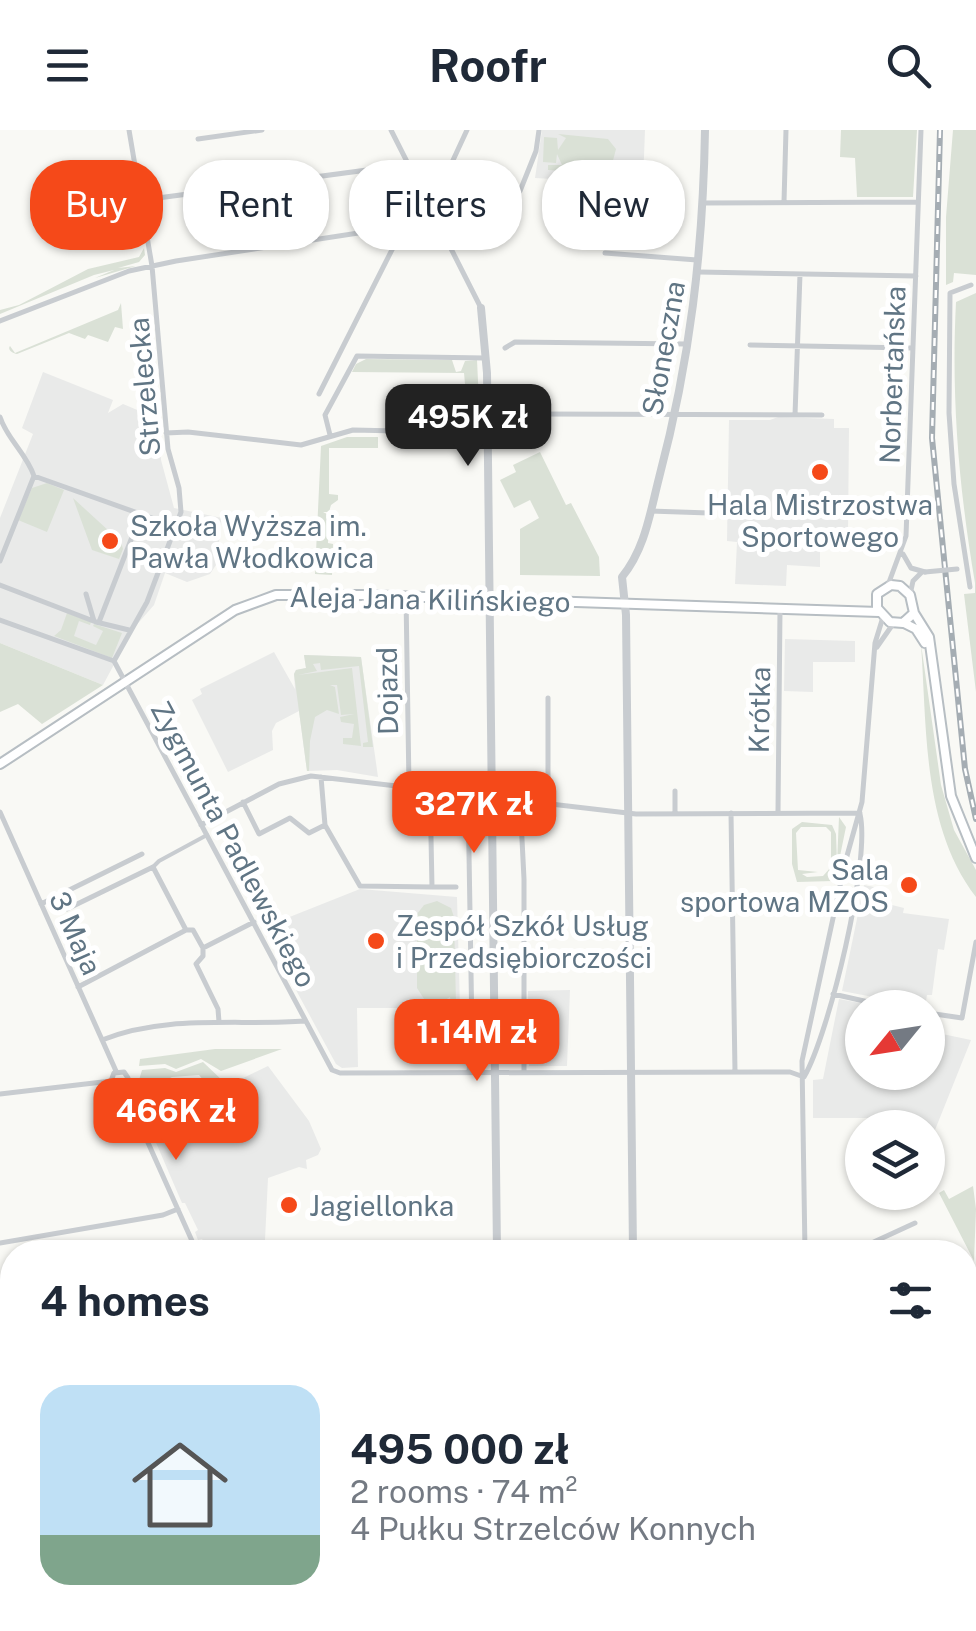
<!DOCTYPE html>
<html lang="en">
<head>
<meta charset="utf-8">
<style>
  body { margin:0; font-family:"Public Sans",sans-serif; background:#f6f6f7; color:#1f2937; height:100vh; display:flex; flex-direction:column; font-size:38px; white-space:nowrap }
  * { box-sizing:border-box; margin:0 }
  p { font-size:32px; color:#747a83 }
  .icon { flex:none; width:55px; height:55px; fill:none; stroke:currentColor; stroke-width:2; stroke-linecap:round; stroke-linejoin:round }
  .map { position:relative; flex:1; overflow:hidden }
  .details { position:absolute; left:0px; top:1110px; width:978px; height:392px; display:flex; flex-direction:column; background:#fff; border-radius:40px 40px 0 0; box-shadow:0 2px 8px #0004 }
  .details>* { flex:none }
  .top-card { position:absolute; left:30px; top:30px; width:918px; height:90px; display:flex; gap:20px }
  .needle { width:65px; rotate:240deg }
  .controls { position:absolute; left:845px; top:860px; display:grid; gap:20px }
  .controls a { display:grid; place-items:center; width:100px; height:100px; border-radius:50%; background:#fff; box-shadow:0 2px 8px #0004; font-size:50px }
  .price { position:absolute; translate:-50% -85px; padding:0 22px; border-radius:20px; background:#f54919; color:#fff; font-size:32px; line-height:65px; filter:drop-shadow(0 2px 5px #0008) }
  .price::after { content:''; position:absolute; left:50%; top:60px; width:30px; height:22px; margin-left:-15px; background:inherit; clip-path:polygon(0 0,100% 0,50% 100%) }
  .price.on { background:#222; color:#fff }
  ul { padding:0; list-style:none }
  li { display:flex; align-items:center; gap:30px; height:250px; padding:0 40px }
  li span { display:grid; place-items:center; flex:none; width:280px; height:200px; border-radius:30px; color:#555 }
  li>.icon { margin-inline-start:auto }
  span .icon { width:120px; height:120px; fill:#fffc; stroke-width:1 }
  li b { font-size:42px }
  h2 { display:flex; justify-content:space-between; align-items:center; height:120px; padding:0 40px; font-size:42px }
  .pill { padding:0 35px; border-radius:40px; background:#fff; box-shadow:0 2px 8px #0004; font-size:35px; line-height:90px }
  .pill.on { background:#f54919; color:#fff }
  header { display:flex; justify-content:space-between; align-items:center; height:130px; padding:0 40px; background:#fff; font-size:45px; font-weight:700 }
  .map>svg:first-child { display:block }
</style>
</head>
<body>
<header><svg class="icon" aria-label="menu" viewBox="0 0 24 24"><path d="M4 6h16M4 12h16M4 18h16"/></svg>Roofr<svg class="icon" aria-label="search" viewBox="0 0 24 24"><circle cx="10" cy="10" r="6"/><path d="M15 15l6 6"/></svg></header>
<div class="map">
<svg width="976" height="1501" viewBox="0 0 976 1501">
  <rect width="100%" height="100%" fill="#f9f9f5"/>
  <path fill="#e9eae9" d="M542 0H645L642 79 589 75V51L535 48Z
    M43 242 113 270 108 283 123 274 154 287 150 298 160 303 161 330 174 378 222 388 216 435 210 444 187 452 165 443 154 475 133 499 103 555 0 513V388L33 304 22 298Z
    M778 287 834 289V298H849L848 403H820V437L787 435 786 456 735 454 737 412 727 411 729 290H770Z
    M785 509 855 511V532H813V562L784 561Z
    M274 522 295 559 294 544 296 540 306 538 304 525 361 527 378 647 337 640 307 641 299 581 276 593 272 601 273 620 228 642 192 570 202 564 200 559Z
    M864 755 879 758 888 774 904 778 903 783 949 789 944 820 938 819 932 865H927L925 877 842 861Z
    M360 759 457 767 460 878H357L358 937 342 938 336 934 296 860 314 850 282 790Z
    M570 860 567 936H529L528 861Z
    M839 869 881 877 862 878V942H928V901L971 910 935 1000 880 997 878 988H813V950L823 949Z
    M268 936 309 991 321 1019 318 1025 306 1030 307 1039 299 1037 268 1048 265 1110H315L321 1113V1122H208L202 1109 198 1110 195 1102 198 1100 185 1073H182L151 1001 163 995V986L217 961H233V953Z"/>
  <path fill="#dae1d6" fill-rule="evenodd" d="M841 0H917L913 67H857L855 28 840 27Z
    M953 0H976V145L954 143 953 152 946 155V87Z
    M558 4 608 9 616 19 611 38 616 39V44L548 40V35H562L557 24 556 33 543 32 544 7 557 8 558 20 566 8Z
    M144 118 145 125 139 132 118 138 136 136 95 148 0 188 114 140 94 145 0 184V180L19 175 88 139 139 127Z
    M976 163V562L964 464 975 463V453C959 359 951 267 956 172Z
    M121 173 123 199 115 197 108 212 88 205 85 209 69 203 17 224C13 223 7 220 10 216L15 223 118 180Z
    M366 229 452 230 456 242 461 241 465 231 477 230 479 272H469V254H465L464 243 352 242 356 234Z
    M347 307H378V318H329V364L338 365V370L331 375 329 382H323L329 385 328 413 333 414 332 445 315 444 321 316Z
    M540 322 566 375 571 373 599 427 600 446 520 445V399L539 388 530 370 514 378 500 350 516 342 513 335Z
    M47 353 64 360 47 402 18 390 32 358Z
    M73 368 121 412 123 419 119 429 92 420Z
    M67 483 91 492 90 495 79 491 74 506 96 515 103 501 93 496 94 494 122 503 112 528 54 506 61 500Z
    M0 513 103 555 42 594 18 574 0 582Z
    M921 514 941 655 954 700 976 740V767C922 697 927 598 921 514Z
    M304 525 361 527 373 617H363V613L368 612 359 536 321 540 320 533 313 534 317 541 298 545 352 538 361 616 343 614V608H352L354 594 341 592 340 587 354 584 341 585 337 555H330L335 557 339 584 327 580 315 587 310 611 309 641H307L294 544 296 540 306 538Z
    M839 687 846 697 834 755 835 740 831 746 833 751 797 752 792 734V699L802 692 832 695 836 704 837 733ZM801 697H826L831 702V737L823 746 807 747 802 744 818 742 798 740 796 703Z
    M437 771 451 778 454 787 456 874H451L450 867 439 874 426 872 417 858V784L424 775Z
    M215 919H282L221 941 201 929 176 939 165 934 139 936 140 929Z
    M203 932 224 952 210 958 199 945 172 947 134 967 142 940 165 938 176 942Z
    M973 1056 976 1079 974 1131 939 1063 944 1060 949 1069Z
    M976 1418V1501H924L914 1490H965V1422Z"/>
  <g fill="none" stroke-linecap="round" stroke-linejoin="round">
    <g stroke="#b7bec3" stroke-width="12">
      <path id="secondary" d="M914 483 903 493 890 492 877 478V464L891 455 900 456 910 465 914 483 929 507 951 666 976 728
        M904 493 916 499 925 513
        M0 634 235 480 276 465H362L879 482
        M0 1241 12 1293
        M60 1490 62 1501"/>
    </g>
    <path stroke="#c8ccd0" stroke-width="4" d="M153 737 159 731 207 705"/>
    <path stroke="#c8ccd0" stroke-width="5" d="M129 0 152 136 168 319 179 358 181 382 147 472 114 531 332 940 340 943 790 942 804 947
      M391 0 481 178
      M198 9 262 0
      M452 35 513 61H520L536 21 539 0
      M423 56 448 41 467 0
      M143 70 412 34
      M784 72 786 0
      M704 73 918 72
      M605 123 697 130
      M699 142 916 146
      M0 191 129 141 176 131 404 96 437 84
      M750 215 912 218
      M505 218 515 212 686 214
      M319 264 404 96
      M539 284 822 285
      M795 285 800 144
      M0 287C7 309 26 323 34 346
      M166 303 188 302 301 315 353 300 487 303
      M330 305 325 285 357 226 485 228
      M650 381 709 383
      M903 424 911 438 925 442
      M0 431 34 346 177 397
      M0 455 96 492 129 500
      M888 455 906 406 921 0
      M970 457 954 354 949 283 950 163 971 155
      M86 464 94 491
      M910 465 913 451 922 442
      M406 466 409 656
      M0 490 114 531
      M99 492 141 384
      M877 517 893 494
      M430 659 432 757H456
      M675 661V683
      M468 664 472 902 469 942
      M520 670 524 749V942
      M243 672 259 704 290 688 309 703 325 695 321 647
      M548 673V568
      M0 682 116 941
      M778 682 780 480
      M731 683 735 942
      M201 695 279 654 311 646 636 684 860 683
      M325 695 360 756 432 757
      M60 765 67 779 153 737 186 800H193L203 818
      M41 774 142 724
      M78 857 186 800
      M833 864 895 878
      M928 883 962 888 976 812
      M219 892 218 879 196 834 203 826V818L254 792
      M102 910C165 884 239 896 305 891
      M804 947C829 904 871 731 860 684
      M111 951 114 943 124 942 128 948 123 956
      M123 957 197 1122
      M0 964 111 951
      M0 1113 163 1085 178 1079
      M633 1120 865 1116 915 1093
      M805 1122 802 931 845 733 862 672 875 513 883 487
      M965 1175 976 1165
      M0 1214H12
      M965 1364 976 1360
      M330 1490 333 1501
      M0 1496 31 1490
      M381 1498 425 1501V1490
      M440 1501V1490
      M790 1501 793 1490"/>
    <path stroke="#c8ccd0" stroke-width="8" d="M481 178 487 243 497 1122
      M633 1122 626 485 622 447C645 419 650 383 659 348 690 231 703 121 705 0
      M500 1490V1501
      M637 1490V1501"/>
    <use href="#secondary" stroke="#fff" stroke-width="8"/>
    <g stroke="#a5adb3" stroke-width="6">
      <path id="rail" d="M940 0 932 308 965 639 976 689"/>
    </g>
    <use href="#rail" stroke="#fff" stroke-width="2.5" stroke-dasharray="8" stroke-linecap="butt"/>
    <path stroke="#c8ccd0" stroke-width="5" d="M925 442 957 439"/>
  </g>
  <g fill="#f54919" stroke="#fff" stroke-width="4">
    <circle cx="820" cy="342" r="10"/>
    <circle cx="110" cy="411" r="10"/>
    <circle cx="909" cy="755" r="10"/>
    <circle cx="376" cy="811" r="10"/>
    <circle cx="289" cy="1075" r="10"/>
  </g>
  <g text-anchor="middle" dominant-baseline="central" stroke-width="10" stroke-linejoin="round" paint-order="stroke">
    <g font-size="28" fill="#607584" stroke="#fff">
      <text transform="translate(663 218) rotate(-80)">Słoneczna</text>
      <text transform="translate(892 245) rotate(-88)">Norbertańska</text>
      <text transform="translate(144 257) rotate(-95)">Strzelecka</text>
      <text transform="translate(430 469) rotate(1)">Aleja Jana Kilińskiego</text>
      <text transform="translate(387 561) rotate(-91)">Dojazd</text>
      <text transform="translate(759 580) rotate(-89)">Krótka</text>
      <text transform="translate(234 714) rotate(62)">Zygmunta Padlewskiego</text>
      <text transform="translate(76 803) rotate(66)">3 Maja</text>
    </g>
    <g font-size="28" fill="#607584" stroke="#fff" text-anchor="start">
      <text x="820" y="374" text-anchor="middle">Hala Mistrzostwa<tspan x="820" dy="32">Sportowego</tspan></text>
      <text x="130" y="395">Szkoła Wyższa im.<tspan x="130" dy="32">Pawła Włodkowica</tspan></text>
      <text x="889" y="739" text-anchor="end">Sala<tspan x="889" dy="32">sportowa MZOS</tspan></text>
      <text x="396" y="795">Zespół Szkół Usług<tspan x="396" dy="32">i Przedsiębiorczości</tspan></text>
      <text x="309" y="1075">Jagiellonka</text>
    </g>
  </g>
</svg>
<div class="controls">
<a><svg class="needle" viewBox="-14 -14 28 28"><path d="M0-13l5 13h-10z" fill="#e53935"/><path d="M0 13l5-13h-10z" fill="#747a83"/></svg></a>
<a><svg class="icon" aria-label="layers" viewBox="0 0 24 24"><path d="M12 4l9 5-9 5-9-5zM3 14l9 5 9-5"/></svg></a>
</div>
<b class="price on" style="left:468px;top:339px">495K zł</b>
<b class="price" style="left:474px;top:726px">327K zł</b>
<b class="price" style="left:477px;top:954px">1.14M zł</b>
<b class="price" style="left:176px;top:1033px">466K zł</b>
<div class="top-card">
<a class="pill on">Buy</a>
<a class="pill">Rent</a>
<a class="pill">Filters</a>
<a class="pill">New</a>
</div>
<section class="details">
<h2>4 homes<svg class="icon" aria-label="filters" viewBox="0 0 24 24"><path d="M4 7h16M4 17h16"/><circle cx="9" cy="7" r="2"/><circle cx="15" cy="17" r="2"/></svg></h2>
<ul>
<li><span style="background:linear-gradient(#bfe0f5 75%,#7fa58c 0)"><svg class="icon" aria-label="home" viewBox="0 0 24 24"><path d="M3 11l9-7 9 7M6 9v11h12V9"/></svg></span><div><b>495 000 zł</b><p>2 rooms · 74 m²</p><p>4 Pułku Strzelców Konnych</p></div></li>
</ul>
</section>
</div>
</body>
</html>
